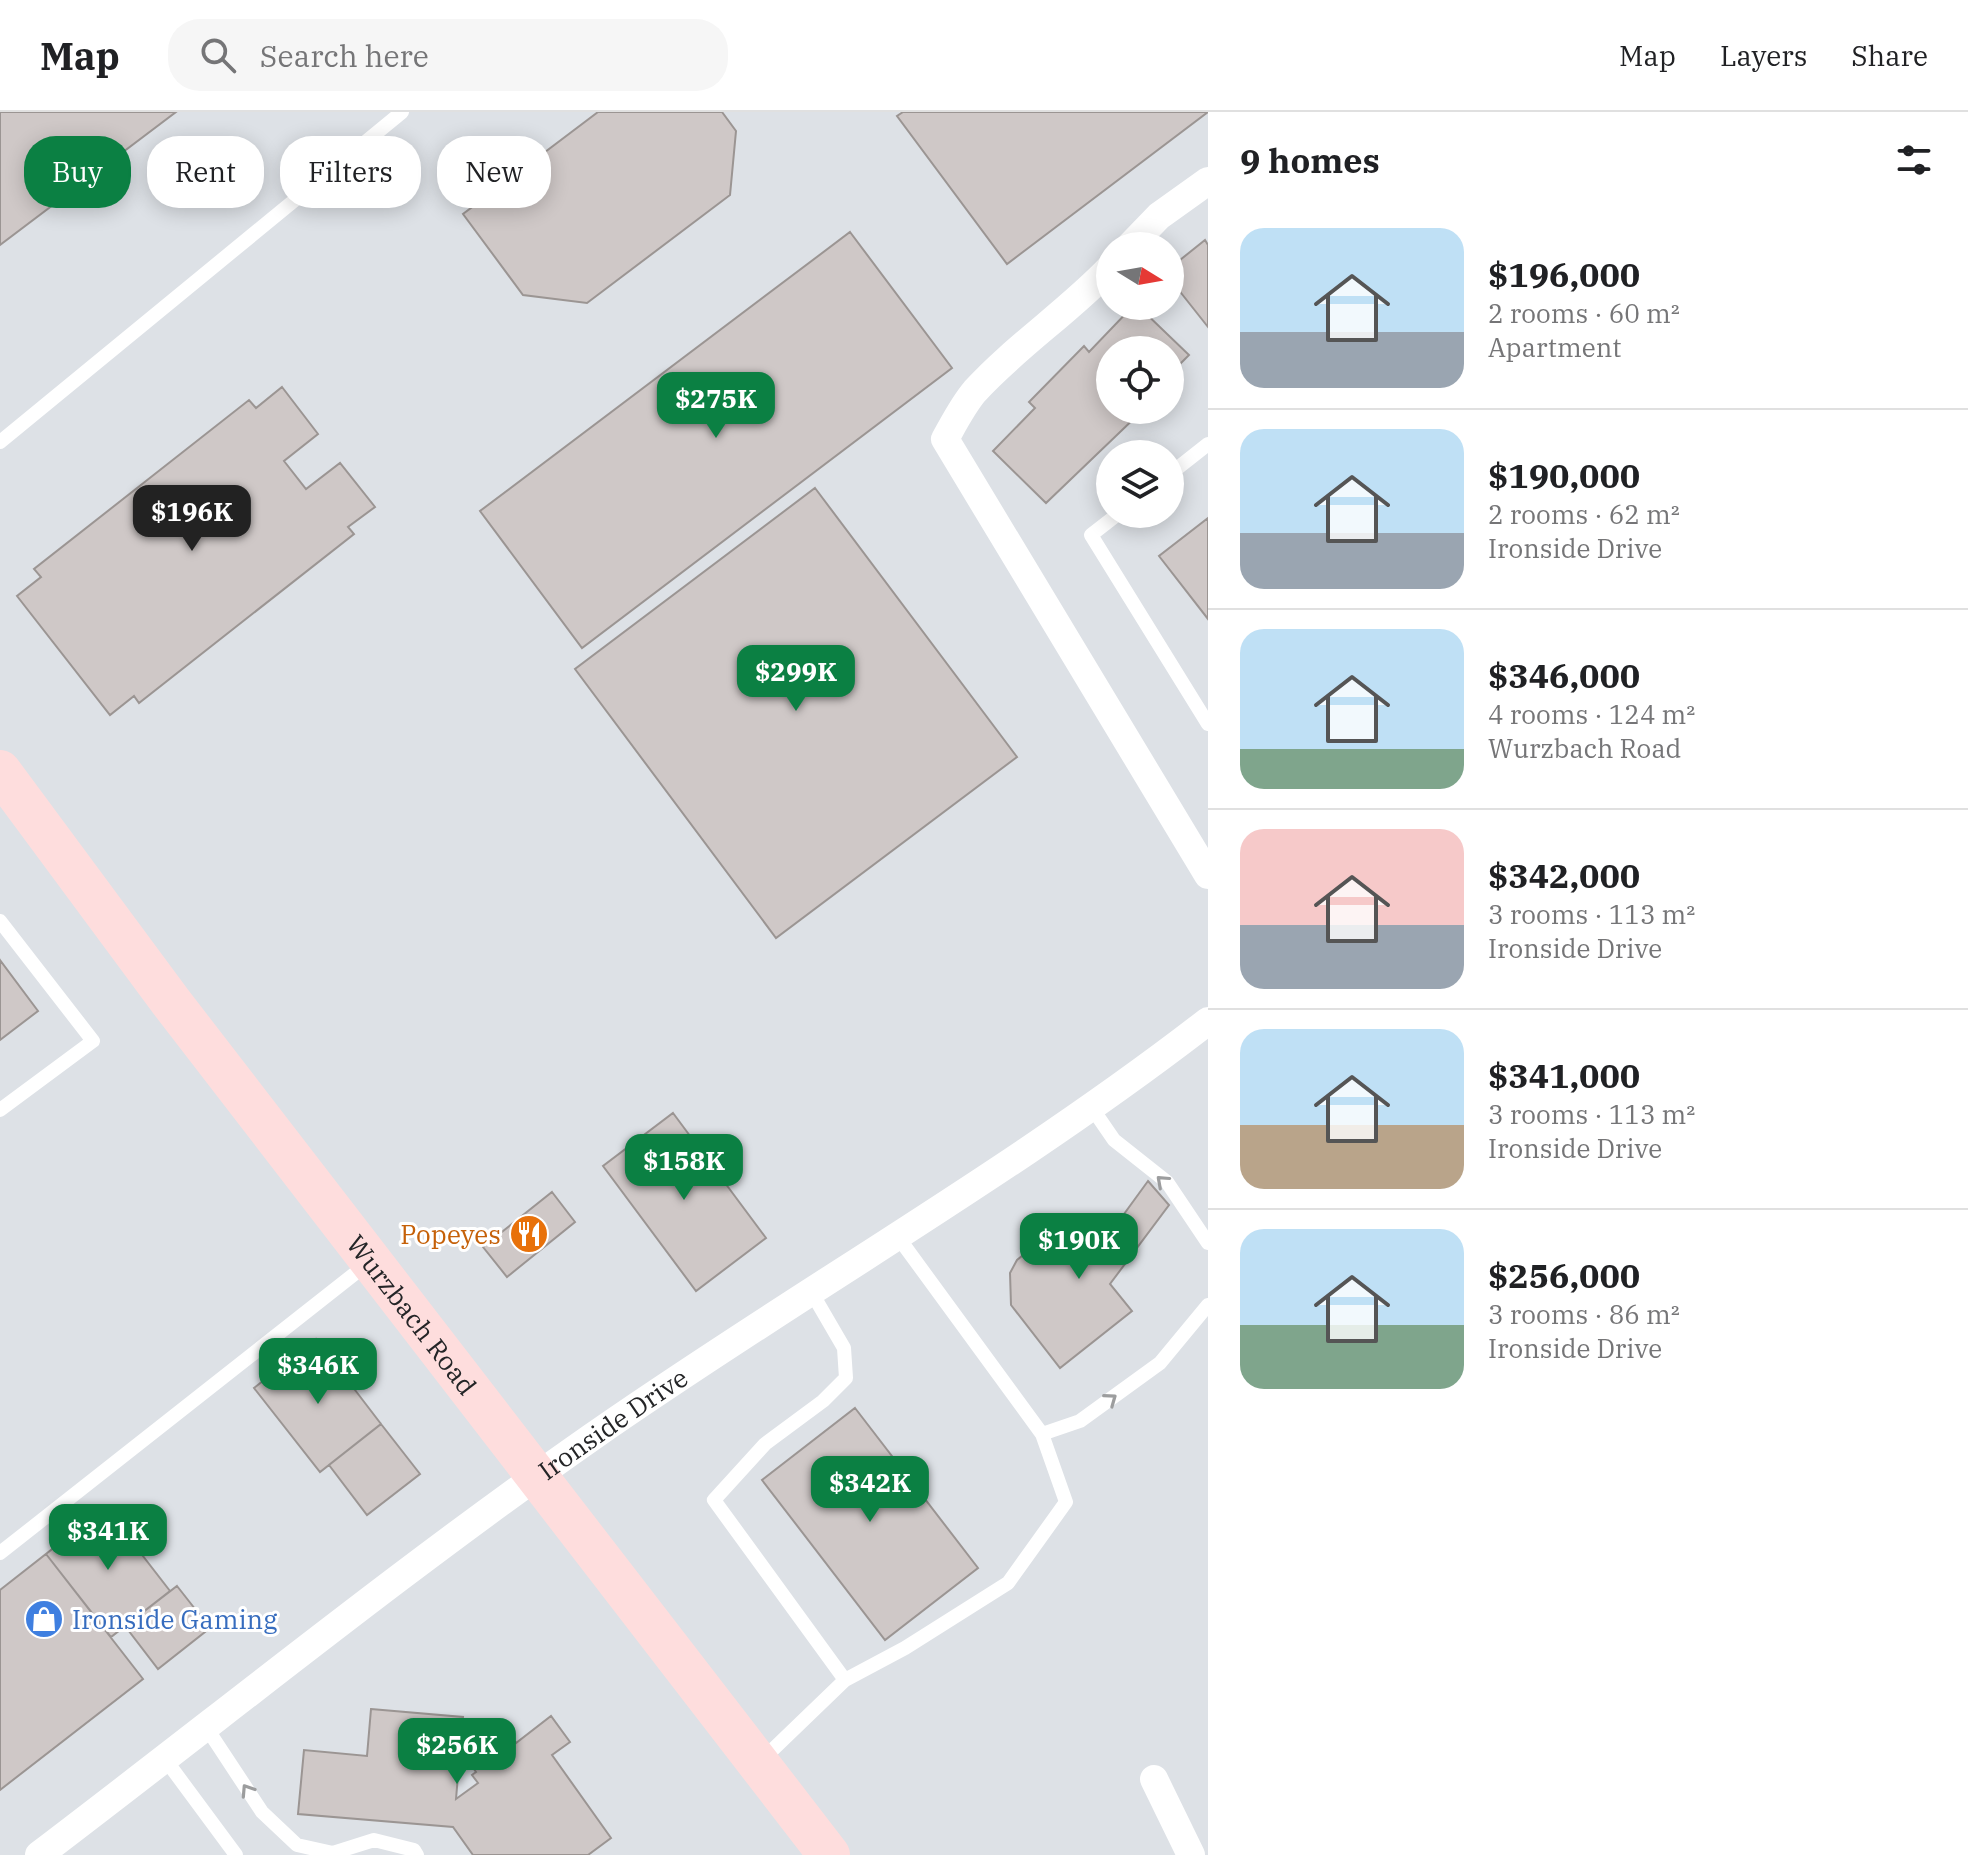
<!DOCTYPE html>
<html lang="en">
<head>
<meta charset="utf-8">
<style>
  body { margin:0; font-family:"IBM Plex Serif",serif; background:#f6f6f6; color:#202124; height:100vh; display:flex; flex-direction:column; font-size:30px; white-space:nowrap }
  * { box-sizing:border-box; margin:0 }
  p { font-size:26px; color:#757577 }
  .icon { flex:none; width:44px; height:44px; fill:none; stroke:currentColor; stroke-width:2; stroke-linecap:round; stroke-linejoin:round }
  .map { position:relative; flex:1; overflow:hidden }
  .sheet { display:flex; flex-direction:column; background:#fff; width:760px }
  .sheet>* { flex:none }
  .guide { position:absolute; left:24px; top:24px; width:760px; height:72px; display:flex; gap:16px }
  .needle { width:52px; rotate:101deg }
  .fabs { position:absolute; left:1096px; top:120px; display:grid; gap:16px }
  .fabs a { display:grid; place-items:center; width:88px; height:88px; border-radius:50%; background:#fff; box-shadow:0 4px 20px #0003; font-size:40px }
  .price { position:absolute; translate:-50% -68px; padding:0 18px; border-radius:16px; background:#0b8043; color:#fff; font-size:26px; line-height:52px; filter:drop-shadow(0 2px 4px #0008) }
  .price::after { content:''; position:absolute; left:50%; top:48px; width:24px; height:18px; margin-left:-12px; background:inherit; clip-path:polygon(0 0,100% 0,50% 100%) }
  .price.selected { background:#222; color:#fff }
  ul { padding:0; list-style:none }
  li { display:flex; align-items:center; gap:24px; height:200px; padding:0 32px }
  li+li { border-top:2px solid #e0e0e0 }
  li span { display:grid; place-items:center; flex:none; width:224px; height:160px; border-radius:24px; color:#555 }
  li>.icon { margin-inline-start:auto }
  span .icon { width:96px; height:96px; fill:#fffc; stroke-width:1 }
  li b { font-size:34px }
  h2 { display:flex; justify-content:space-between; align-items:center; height:96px; padding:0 32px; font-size:34px }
  .tag { padding:0 28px; border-radius:32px; background:#fff; box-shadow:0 4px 20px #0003; font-size:28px; line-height:72px }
  .tag.selected { background:#0b8043; color:#fff }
  header { display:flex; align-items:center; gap:48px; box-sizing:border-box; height:112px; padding:0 40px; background:#fff; border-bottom:2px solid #e0e0e0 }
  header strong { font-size:38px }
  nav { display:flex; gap:44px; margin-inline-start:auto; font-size:28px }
  .search { width:560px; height:72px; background:#f6f6f6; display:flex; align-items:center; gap:20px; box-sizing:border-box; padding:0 28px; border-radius:32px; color:#757577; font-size:30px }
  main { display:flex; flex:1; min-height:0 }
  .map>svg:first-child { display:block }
</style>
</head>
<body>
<header>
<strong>Map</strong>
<div class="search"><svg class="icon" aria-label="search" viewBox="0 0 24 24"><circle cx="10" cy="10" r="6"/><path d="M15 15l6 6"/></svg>Search here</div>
<nav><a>Map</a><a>Layers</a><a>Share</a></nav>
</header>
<main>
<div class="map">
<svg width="1208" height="1743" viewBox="0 0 1208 1743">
  <rect width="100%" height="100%" fill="#dde1e6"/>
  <path fill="#cfc8c7" stroke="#9b9593" stroke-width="2" d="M0 0H176L0 133Z
    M598 0H722L736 19 730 83 587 191 523 183 463 102Z
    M903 0H1208L1007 152 897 4Z
    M850 120 952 256 582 536 480 399Z
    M1205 128 1208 133V215L1170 167V156Z
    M1133 194H1138L1189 243 1170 262V238H1110V298H1143L1046 391 993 339 1035 296 1029 290 1084 234 1089 240Z
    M282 275 318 322 284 349 306 377 340 351 375 395 348 415 354 422 139 591 134 584 110 603 17 484 41 465 34 457 249 288 256 296Z
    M815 376 1017 645 776 826 575 557Z
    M1208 406V507L1159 444Z
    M0 848 38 899 0 928Z
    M673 1001 766 1126 696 1179 603 1054Z
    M1148 1069 1169 1093 1110 1172 1132 1199 1060 1256 1011 1193 1010 1161 1017 1148 1063 1111 1092 1146Z
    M552 1080 575 1110 507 1165 483 1135Z
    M316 1227 381 1312 320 1360 254 1276Z
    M855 1296 978 1456 885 1528 762 1368Z
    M381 1312 420 1362 367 1403 329 1353Z
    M105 1395 170 1479 111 1525 46 1442Z
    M46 1442 143 1567 0 1678V1478Z
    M177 1474 210 1516 158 1557 125 1514Z
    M371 1597 463 1605 456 1687 478 1671 472 1663 476 1660 465 1645 505 1616 516 1631 551 1604 570 1630 552 1643 611 1726 588 1743H473L453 1715 298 1702 304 1638 367 1644Z"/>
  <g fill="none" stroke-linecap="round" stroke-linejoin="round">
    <path stroke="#fff" stroke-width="14" d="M0 330 402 0
      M1170 362 1208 332
      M1118 402 1091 423 1208 612
      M0 809 93 929 0 998
      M1092 996 1114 1028 1167 1070 1208 1131
      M1042 1322 1080 1309 1160 1251 1208 1193
      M0 1441 367 1152
      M845 1568 905 1536 1008 1471 1066 1390 1042 1322 898 1125
      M206 1615 262 1700 297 1733 333 1741 374 1728 414 1738 417 1743
      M165 1647 236 1743
      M762 1648 845 1568 714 1388 765 1332 823 1289 846 1266 844 1236 812 1181"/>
    <g stroke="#fff" stroke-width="28">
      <path d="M1130 134 1159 104 1208 69"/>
      <path d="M1110 156C1068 200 1015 235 975 279 963 293 954 311 945 327L1208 763"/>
      <path d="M1154 1667 1191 1743"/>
      <path id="s1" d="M39 1743C222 1604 403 1457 592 1325 795 1183 1012 1061 1208 909"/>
    </g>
    <path stroke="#fedddd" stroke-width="42" id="s2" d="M0 659 171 890 829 1743"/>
  </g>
  <defs><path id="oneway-chevron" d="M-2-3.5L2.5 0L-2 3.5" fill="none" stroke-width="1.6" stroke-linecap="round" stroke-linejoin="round" transform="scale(2)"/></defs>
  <g stroke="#9c9d9e">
    <use href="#oneway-chevron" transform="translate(1162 1069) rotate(-138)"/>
    <use href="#oneway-chevron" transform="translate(1111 1287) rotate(-36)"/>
    <use href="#oneway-chevron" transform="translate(247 1678) rotate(-123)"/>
  </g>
  <defs>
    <g id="restaurant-disc" transform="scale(2)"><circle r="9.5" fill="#e8710a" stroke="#fff"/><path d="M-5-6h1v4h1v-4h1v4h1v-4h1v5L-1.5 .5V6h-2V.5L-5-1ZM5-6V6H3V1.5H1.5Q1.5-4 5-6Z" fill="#fff"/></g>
    <g id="shop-disc" transform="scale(2)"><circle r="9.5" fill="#3f7fe0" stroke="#fff"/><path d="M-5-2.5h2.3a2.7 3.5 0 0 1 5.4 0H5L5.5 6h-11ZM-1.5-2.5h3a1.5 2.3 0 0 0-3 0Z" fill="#fff"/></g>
  </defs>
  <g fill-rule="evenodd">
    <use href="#restaurant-disc" x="529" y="1122"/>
    <use href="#shop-disc" x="44" y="1507"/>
  </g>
  <g text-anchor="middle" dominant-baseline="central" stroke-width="6" stroke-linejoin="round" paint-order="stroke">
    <g font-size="26" fill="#c56008" stroke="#fff" text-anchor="end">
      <text x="501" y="1122">Popeyes</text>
    </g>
    <g font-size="26" fill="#242527" stroke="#fff">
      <text stroke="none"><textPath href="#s2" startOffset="682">Wurzbach Road</textPath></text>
      <text stroke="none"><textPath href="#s1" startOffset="718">Ironside Drive</textPath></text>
    </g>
    <g font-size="26" fill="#366cbe" stroke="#fff" text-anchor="start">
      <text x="72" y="1507">Ironside Gaming</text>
    </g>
  </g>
</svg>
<div class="fabs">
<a><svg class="needle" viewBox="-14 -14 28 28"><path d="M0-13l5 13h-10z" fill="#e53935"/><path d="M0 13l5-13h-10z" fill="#757577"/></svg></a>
<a><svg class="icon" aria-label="locate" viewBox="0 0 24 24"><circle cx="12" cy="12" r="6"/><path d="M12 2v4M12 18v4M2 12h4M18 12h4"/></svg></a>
<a><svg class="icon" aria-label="layers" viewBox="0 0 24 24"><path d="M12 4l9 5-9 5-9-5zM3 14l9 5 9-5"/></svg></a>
</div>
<b class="price" style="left:716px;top:328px">$275K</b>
<b class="price selected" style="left:192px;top:441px">$196K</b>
<b class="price" style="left:796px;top:601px">$299K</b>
<b class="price" style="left:684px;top:1090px">$158K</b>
<b class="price" style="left:1079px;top:1169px">$190K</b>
<b class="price" style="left:318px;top:1294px">$346K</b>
<b class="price" style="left:870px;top:1412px">$342K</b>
<b class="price" style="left:108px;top:1460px">$341K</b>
<b class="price" style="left:457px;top:1674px">$256K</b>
<div class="guide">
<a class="tag selected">Buy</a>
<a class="tag">Rent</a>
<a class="tag">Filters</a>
<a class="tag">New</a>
</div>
</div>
<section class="sheet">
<h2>9 homes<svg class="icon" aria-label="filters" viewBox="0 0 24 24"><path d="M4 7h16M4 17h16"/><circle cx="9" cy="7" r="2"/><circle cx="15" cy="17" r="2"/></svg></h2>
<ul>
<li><span style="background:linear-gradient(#bfe0f5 65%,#9aa5b1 0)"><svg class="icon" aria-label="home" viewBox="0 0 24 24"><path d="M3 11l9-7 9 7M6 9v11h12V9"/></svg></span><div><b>$196,000</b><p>2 rooms · 60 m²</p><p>Apartment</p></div></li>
<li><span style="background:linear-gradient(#bfe0f5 65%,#9aa5b1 0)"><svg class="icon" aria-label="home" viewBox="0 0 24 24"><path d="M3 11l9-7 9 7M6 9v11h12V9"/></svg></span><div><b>$190,000</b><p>2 rooms · 62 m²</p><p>Ironside Drive</p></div></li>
<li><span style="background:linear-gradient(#bfe0f5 75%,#7fa58c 0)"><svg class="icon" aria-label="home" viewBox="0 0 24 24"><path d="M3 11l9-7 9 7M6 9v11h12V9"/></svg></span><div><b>$346,000</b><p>4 rooms · 124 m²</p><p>Wurzbach Road</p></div></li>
<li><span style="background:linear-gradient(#f6c9c9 60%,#9aa5b1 0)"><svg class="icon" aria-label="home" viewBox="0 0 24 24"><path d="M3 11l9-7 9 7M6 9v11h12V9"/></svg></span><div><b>$342,000</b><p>3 rooms · 113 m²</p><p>Ironside Drive</p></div></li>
<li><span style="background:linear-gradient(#bfe0f5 60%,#b9a48a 0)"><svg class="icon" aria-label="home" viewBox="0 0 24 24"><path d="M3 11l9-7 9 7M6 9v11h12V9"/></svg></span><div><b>$341,000</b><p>3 rooms · 113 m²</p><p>Ironside Drive</p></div></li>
<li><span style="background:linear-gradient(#bfe0f5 60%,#7fa58c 0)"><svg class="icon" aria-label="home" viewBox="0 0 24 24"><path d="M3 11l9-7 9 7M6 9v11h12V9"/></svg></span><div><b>$256,000</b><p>3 rooms · 86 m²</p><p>Ironside Drive</p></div></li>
</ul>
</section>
</main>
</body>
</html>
